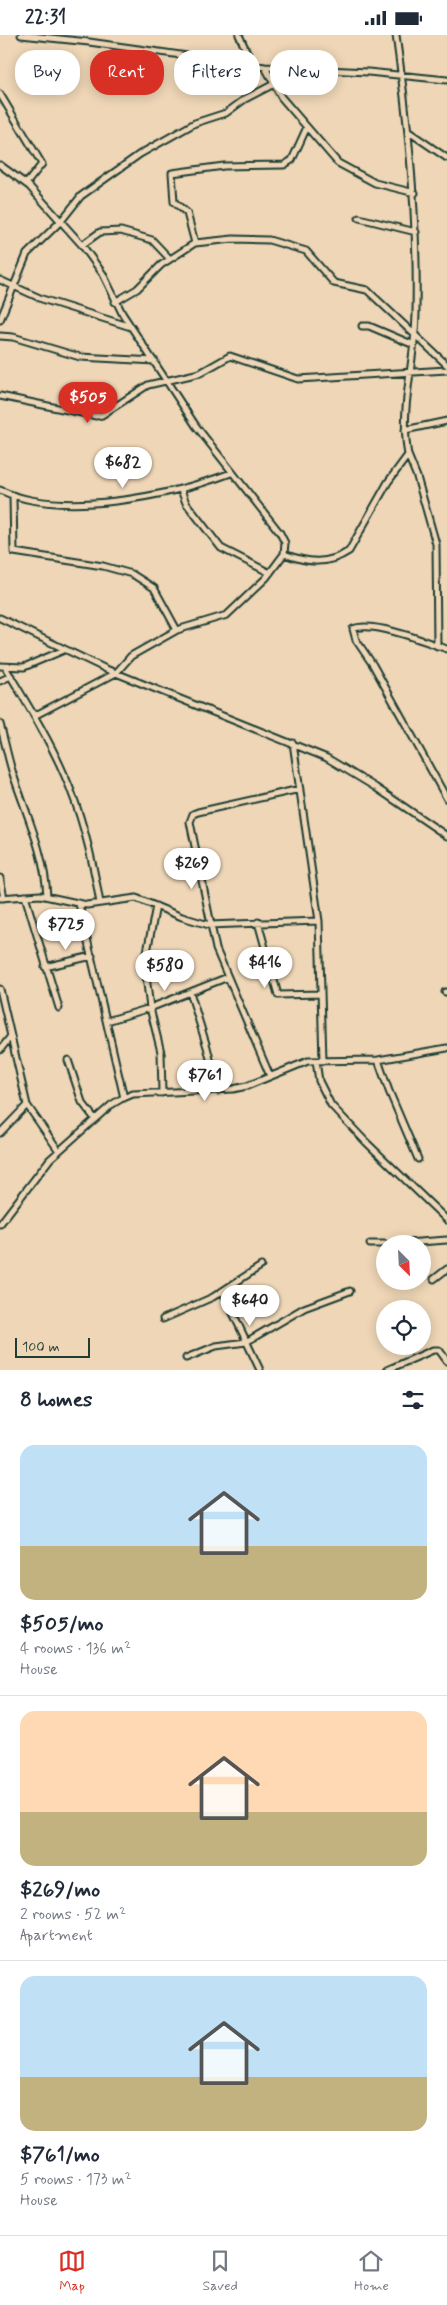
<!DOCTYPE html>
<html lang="en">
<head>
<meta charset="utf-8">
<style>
  body { margin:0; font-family:Mynerve,sans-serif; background:#f6f6f7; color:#1f2937; height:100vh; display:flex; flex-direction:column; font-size:19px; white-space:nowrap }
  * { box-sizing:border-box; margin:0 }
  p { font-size:16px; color:#747a83 }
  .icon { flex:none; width:28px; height:28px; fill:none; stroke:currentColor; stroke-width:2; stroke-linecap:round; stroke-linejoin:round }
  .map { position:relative; height:1335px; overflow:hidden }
  .side { display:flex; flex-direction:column; background:#fff; flex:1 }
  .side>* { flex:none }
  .top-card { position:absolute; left:15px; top:15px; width:418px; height:45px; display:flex; gap:10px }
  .needle { width:32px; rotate:156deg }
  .buttons { position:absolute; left:376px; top:1200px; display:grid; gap:10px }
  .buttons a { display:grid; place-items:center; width:55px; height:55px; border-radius:50%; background:#fff; box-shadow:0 2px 12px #0003; font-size:25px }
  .scale { position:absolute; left:15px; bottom:12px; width:75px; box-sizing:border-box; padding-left:5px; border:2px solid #1f3d34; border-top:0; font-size:14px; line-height:18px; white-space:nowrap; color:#1f3d34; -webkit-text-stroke:4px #eed6b6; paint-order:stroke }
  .price { position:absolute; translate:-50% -42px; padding:0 11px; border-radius:18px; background:#fff; color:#222; font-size:16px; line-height:32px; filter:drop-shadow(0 1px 2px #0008) }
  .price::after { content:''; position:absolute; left:50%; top:30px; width:15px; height:11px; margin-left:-8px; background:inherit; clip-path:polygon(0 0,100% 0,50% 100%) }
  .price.active { background:#d93025; color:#fff }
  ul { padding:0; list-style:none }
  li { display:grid; align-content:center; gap:10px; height:265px; padding:0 20px }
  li+li { border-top:1px solid #e0e1e3 }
  li span { display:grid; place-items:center; height:155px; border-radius:15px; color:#555 }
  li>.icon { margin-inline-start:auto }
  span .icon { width:90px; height:90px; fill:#fffc; stroke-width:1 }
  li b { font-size:21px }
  h2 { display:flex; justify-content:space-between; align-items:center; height:60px; padding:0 20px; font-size:21px }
  .tag { padding:0 18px; border-radius:20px; background:#fff; box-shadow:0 2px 12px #0003; font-size:18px; line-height:45px }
  .tag.active { background:#d93025; color:#fff }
  .status { display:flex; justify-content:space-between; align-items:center; height:35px; padding:0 25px; background:#fff; direction:ltr }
  .status svg { height:14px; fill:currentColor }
  .menu { display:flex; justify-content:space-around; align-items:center; height:70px; border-top:1px solid #e0e1e3; background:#fff; font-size:14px; color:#747a83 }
  .menu a { display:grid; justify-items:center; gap:2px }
  .menu .active { color:#d93025 }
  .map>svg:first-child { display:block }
</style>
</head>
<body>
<div class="status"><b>22:31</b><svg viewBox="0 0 49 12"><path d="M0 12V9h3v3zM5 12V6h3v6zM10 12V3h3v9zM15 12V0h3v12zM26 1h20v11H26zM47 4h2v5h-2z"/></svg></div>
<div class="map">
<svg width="447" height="1335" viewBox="0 0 447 1335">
  <rect width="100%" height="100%" fill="#eed6b6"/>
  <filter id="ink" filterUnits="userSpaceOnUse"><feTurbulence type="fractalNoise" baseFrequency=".02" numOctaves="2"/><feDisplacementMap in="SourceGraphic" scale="10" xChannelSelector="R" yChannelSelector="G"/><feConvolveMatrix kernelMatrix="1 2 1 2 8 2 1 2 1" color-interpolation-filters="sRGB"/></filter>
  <g filter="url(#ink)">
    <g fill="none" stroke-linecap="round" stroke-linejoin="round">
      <g stroke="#1f3d34" stroke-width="9">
        <path id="minor" d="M21 0 89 7 265 32 368 37 447 45
          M239 0 253 30
          M265 32 281 62 338 128 375 148 415 158
          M0 59 42 129 26 149
          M409 97 447 123
          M0 130 29 151 82 210 103 239 122 278 196 391 280 498 285 508 284 519 266 543 227 580 177 595 131 621 116 638 34 681
          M359 183 416 197
          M195 208 187 178 174 167 172 138 224 131 284 130 292 125 307 92
          M82 210 100 197 121 196 152 205 170 224
          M0 245 42 264 131 292
          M115 267 137 254 161 230 195 208 233 204 269 205 306 216 334 248 367 255 447 330
          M0 285 27 219 62 185 81 161 140 119 195 88 226 78 245 64 274 49
          M362 291H369L414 310
          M0 301 13 302 80 322 155 326
          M0 361 96 381 102 380 148 350 200 338 230 321 298 344 447 335
          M405 395 447 386
          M408 420 417 442 436 509 437 611
          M0 455C61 484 170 461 231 438
          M181 455 186 468 221 513 270 538
          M13 462 14 517 103 531 132 539 154 553 177 595
          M284 519C308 528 328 530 349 516L388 447 408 420C399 372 416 324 416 276 418 183 409 92 396 0
          M0 583 106 634 327 723 375 752 447 801
          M447 614C427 607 372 585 353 594L356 605 373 630 447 764
          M0 631 24 632 64 615
          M5 632C26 667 48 702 64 739 82 779 93 826 100 868
          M0 646 11 641
          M0 689C5 707 8 724 14 742 27 781 45 820 47 861
          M293 708 319 886 323 1026
          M0 843 4 863
          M25 861 59 973
          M0 863 40 860 87 870 136 863 182 882 209 890 319 886
          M79 869 124 1063
          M156 871 146 922V941L150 973 161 1017 162 1058
          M258 887 278 960 321 959
          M45 932 92 921
          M0 954 27 1070 59 1116
          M190 957 207 1012 218 1056
          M445 957H447
          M107 986 150 973 228 942
          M0 1015 11 1001
          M68 1025 82 1067 95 1084
          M378 1025 389 1056 418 1124
          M316 1026 319 1046 331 1070 366 1107 447 1185
          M270 1041 216 914 190 787 193 779 198 777 300 754
          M0 1098 27 1070
          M0 1189 50 1124 111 1070 121 1064 133 1059 233 1054 247 1051 308 1026 378 1025 447 1013
          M370 1209H385
          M392 1209 447 1205
          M434 1244 447 1234
          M223 1257 260 1335
          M163 1284 213 1262 261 1231
          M186 1323 216 1311 246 1307 304 1273 350 1256
          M387 1335 433 1315H439L447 1326"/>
      </g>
      <use href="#minor" stroke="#eed6b6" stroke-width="5"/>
    </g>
  </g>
</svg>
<div class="buttons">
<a><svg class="needle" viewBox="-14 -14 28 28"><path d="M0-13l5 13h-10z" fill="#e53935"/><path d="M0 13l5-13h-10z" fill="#747a83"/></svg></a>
<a><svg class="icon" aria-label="locate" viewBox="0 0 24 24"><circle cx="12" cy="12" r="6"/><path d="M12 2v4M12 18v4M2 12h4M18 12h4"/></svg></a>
</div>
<div class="scale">100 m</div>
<b class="price active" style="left:88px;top:389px">$505</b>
<b class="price" style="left:123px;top:454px">$682</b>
<b class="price" style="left:192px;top:855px">$269</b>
<b class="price" style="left:66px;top:916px">$725</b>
<b class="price" style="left:265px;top:954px">$416</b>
<b class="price" style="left:165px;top:957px">$580</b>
<b class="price" style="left:205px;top:1067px">$761</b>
<b class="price" style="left:250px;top:1292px">$640</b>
<div class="top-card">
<a class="tag">Buy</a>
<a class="tag active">Rent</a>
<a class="tag">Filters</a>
<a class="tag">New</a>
</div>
</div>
<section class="side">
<h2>8 homes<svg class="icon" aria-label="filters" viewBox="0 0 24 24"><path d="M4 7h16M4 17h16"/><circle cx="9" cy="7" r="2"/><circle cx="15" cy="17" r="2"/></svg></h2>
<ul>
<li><span style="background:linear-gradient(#bfe0f5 65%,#c2b280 0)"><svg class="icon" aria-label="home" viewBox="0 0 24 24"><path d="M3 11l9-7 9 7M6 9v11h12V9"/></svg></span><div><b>$505/mo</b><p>4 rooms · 136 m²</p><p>House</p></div></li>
<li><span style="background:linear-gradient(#ffd9b3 65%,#c2b280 0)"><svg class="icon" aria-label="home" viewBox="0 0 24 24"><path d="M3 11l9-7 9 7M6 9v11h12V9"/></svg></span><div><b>$269/mo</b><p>2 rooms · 52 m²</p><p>Apartment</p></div></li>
<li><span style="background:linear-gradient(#bfe0f5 65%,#c2b280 0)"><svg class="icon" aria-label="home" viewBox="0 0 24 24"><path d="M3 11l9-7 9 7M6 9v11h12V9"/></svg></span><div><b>$761/mo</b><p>5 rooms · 173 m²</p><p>House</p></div></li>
</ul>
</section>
<nav class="menu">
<a class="active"><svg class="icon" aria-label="map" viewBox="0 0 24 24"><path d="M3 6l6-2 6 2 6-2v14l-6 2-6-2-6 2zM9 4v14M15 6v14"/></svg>Map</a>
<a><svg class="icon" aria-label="saved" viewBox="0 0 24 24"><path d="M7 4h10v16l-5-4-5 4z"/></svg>Saved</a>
<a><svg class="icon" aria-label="home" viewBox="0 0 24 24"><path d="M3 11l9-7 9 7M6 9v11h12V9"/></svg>Home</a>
</nav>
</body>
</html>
